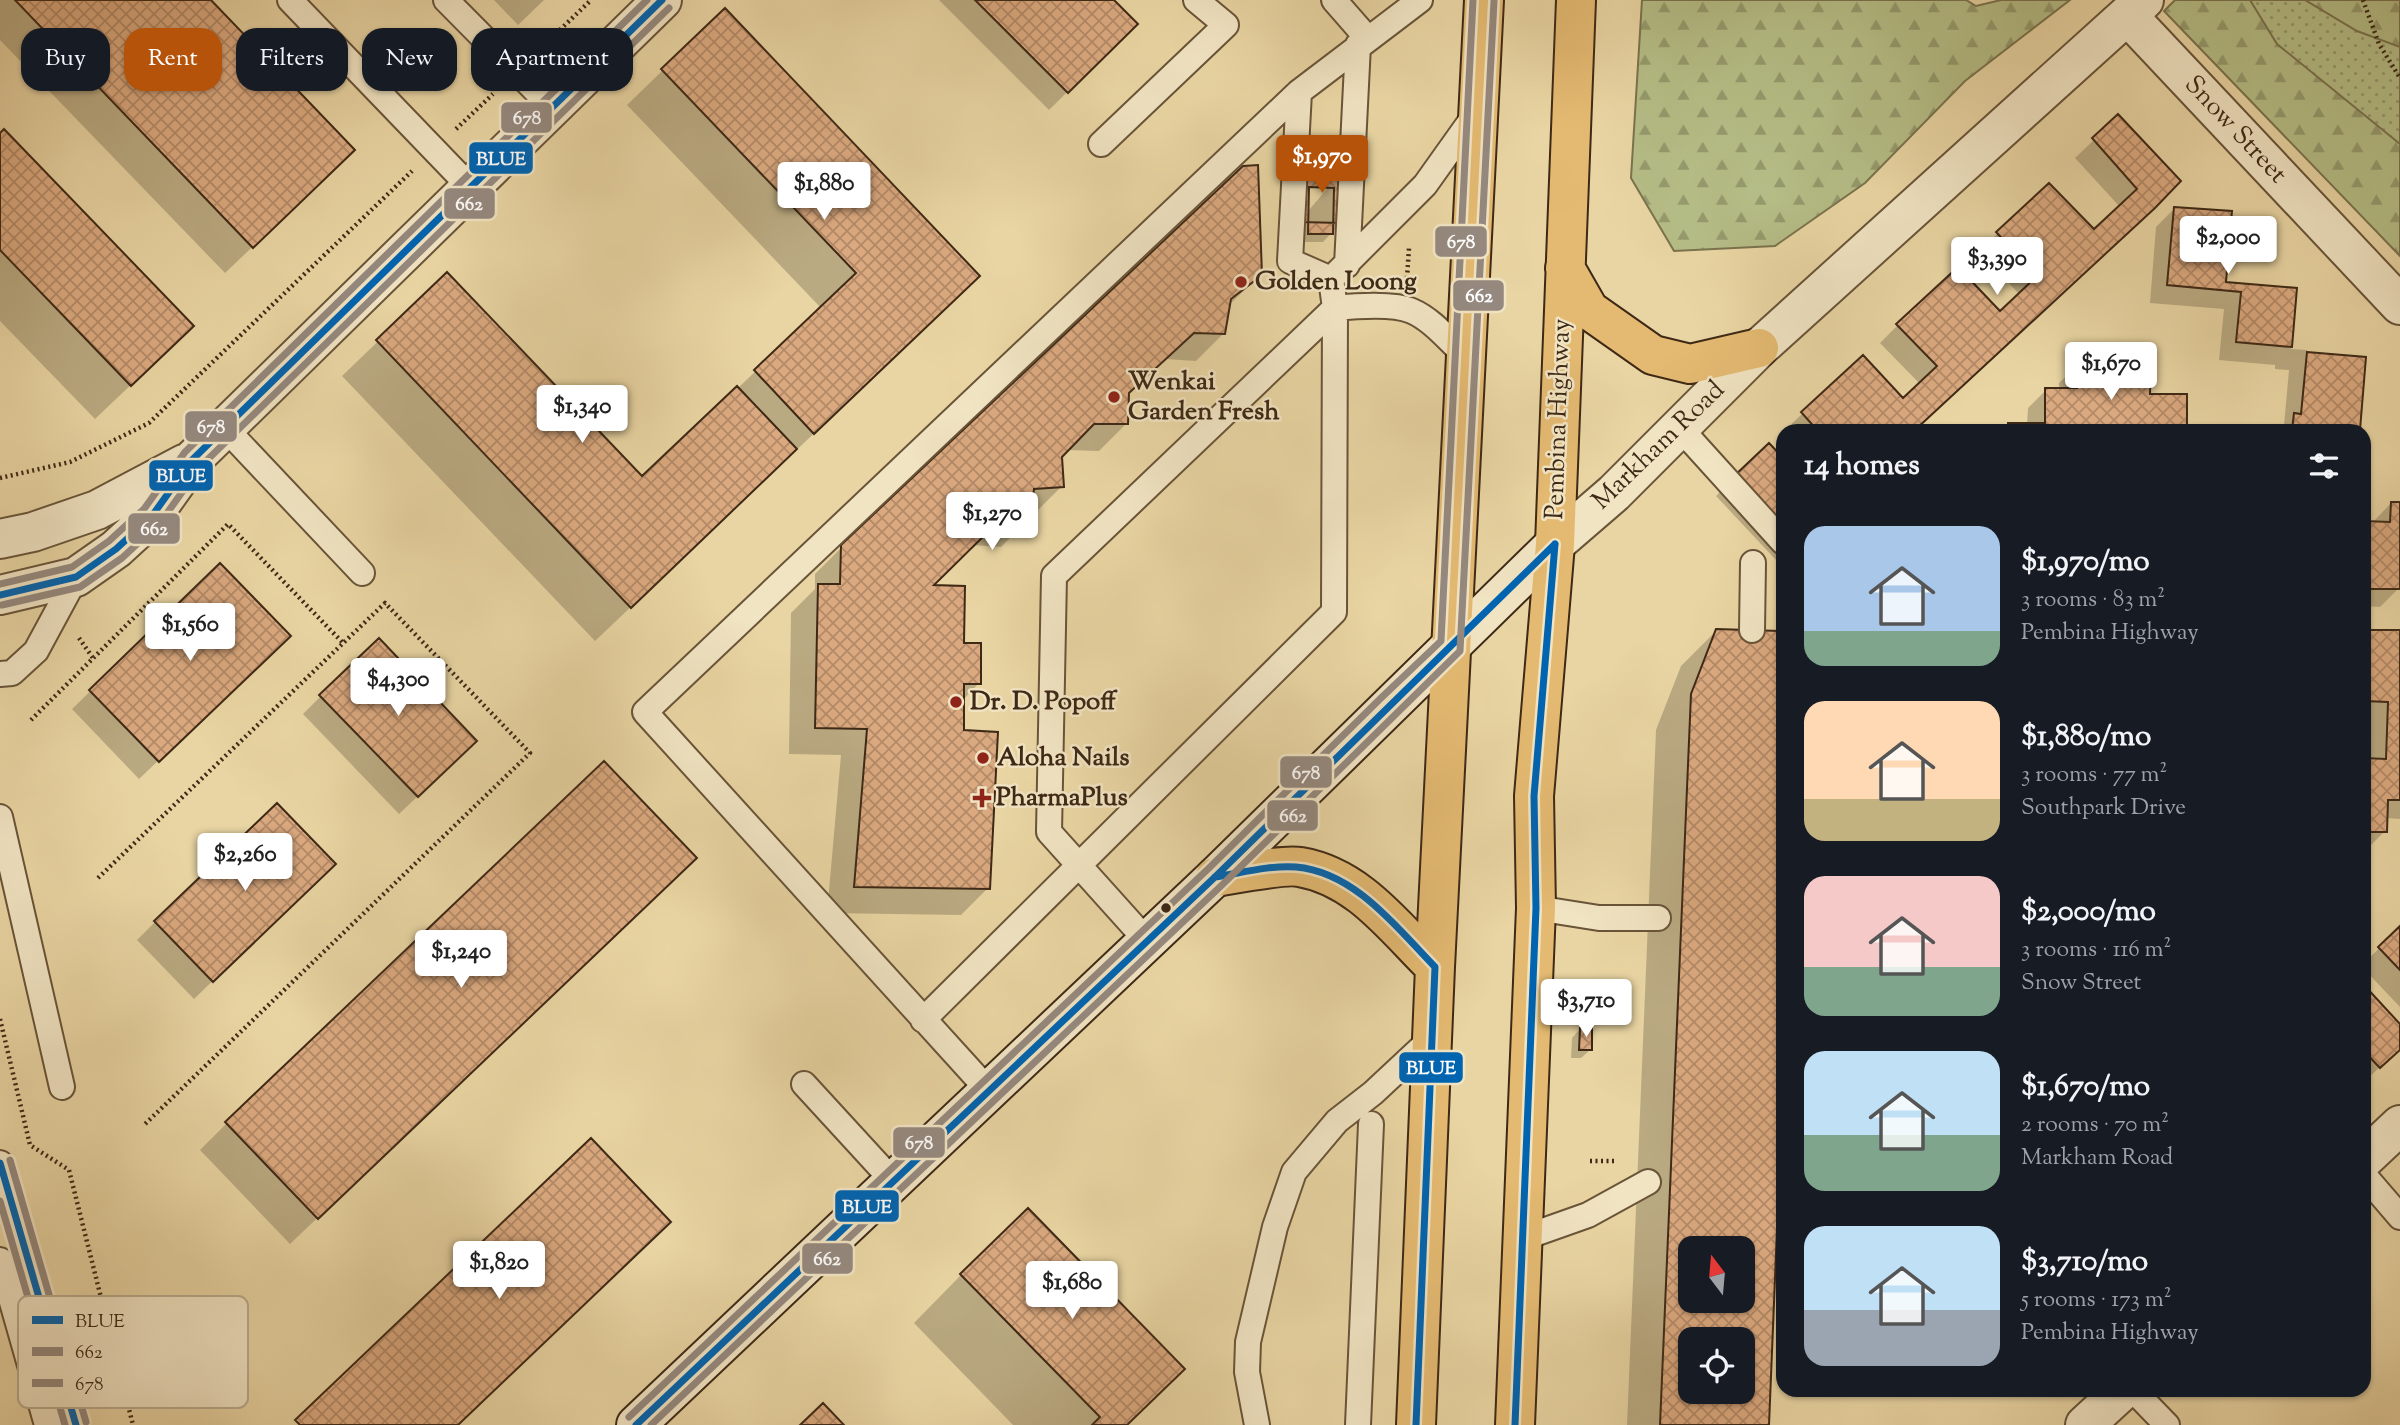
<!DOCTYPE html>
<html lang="en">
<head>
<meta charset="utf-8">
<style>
  body { margin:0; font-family:"Sorts Mill Goudy",serif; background:#242831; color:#f1f3f6; height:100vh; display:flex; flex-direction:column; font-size:26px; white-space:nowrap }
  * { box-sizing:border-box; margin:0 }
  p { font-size:23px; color:#9ea1a6 }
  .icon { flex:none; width:38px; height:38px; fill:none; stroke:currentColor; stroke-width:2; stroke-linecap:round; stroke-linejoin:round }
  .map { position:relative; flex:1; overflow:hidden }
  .details { position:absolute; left:1776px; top:424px; width:595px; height:973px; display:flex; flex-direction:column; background:#171b24; border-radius:21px; box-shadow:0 2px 5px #0004 }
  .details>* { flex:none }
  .hud { position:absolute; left:21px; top:28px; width:665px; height:63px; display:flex; gap:14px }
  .needle { width:46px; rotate:344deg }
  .fabs { position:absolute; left:1678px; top:1236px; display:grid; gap:14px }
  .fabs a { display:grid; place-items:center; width:77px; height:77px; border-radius:14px; background:#171b24; box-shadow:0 2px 5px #0004; font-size:35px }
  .price { position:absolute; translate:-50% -60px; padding:0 16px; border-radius:7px; background:#fff; color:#222; font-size:23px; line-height:46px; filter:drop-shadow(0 2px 4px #0008) }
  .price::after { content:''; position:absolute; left:50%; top:42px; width:21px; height:16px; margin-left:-10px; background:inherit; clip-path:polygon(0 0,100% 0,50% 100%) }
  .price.current { background:#b45309; color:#fff }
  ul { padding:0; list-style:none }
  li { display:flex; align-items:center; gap:21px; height:175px; padding:0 28px }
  li span { display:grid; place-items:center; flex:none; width:196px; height:140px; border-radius:21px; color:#555 }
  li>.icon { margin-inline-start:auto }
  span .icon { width:84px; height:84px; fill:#fffc; stroke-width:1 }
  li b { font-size:30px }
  h2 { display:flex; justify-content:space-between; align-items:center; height:84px; padding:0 28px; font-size:30px }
  .chip { padding:0 24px; border-radius:21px; background:#171b24; box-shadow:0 2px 5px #0004; font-size:24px; line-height:63px }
  .chip.current { background:#b45309; color:#fff }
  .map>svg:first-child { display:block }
</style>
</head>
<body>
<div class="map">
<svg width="2400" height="1425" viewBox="0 0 2400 1425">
  <defs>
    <pattern id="green-dots" width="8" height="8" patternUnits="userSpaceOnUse" patternTransform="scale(1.75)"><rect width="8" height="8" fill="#b5bd86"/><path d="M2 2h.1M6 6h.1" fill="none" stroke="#959a6d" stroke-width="1.8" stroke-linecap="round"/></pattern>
    <pattern id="forest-firs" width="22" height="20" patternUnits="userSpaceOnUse" patternTransform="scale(1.75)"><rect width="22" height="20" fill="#b5bd86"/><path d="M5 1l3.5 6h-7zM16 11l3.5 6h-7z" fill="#959a6d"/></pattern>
    <pattern id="building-cross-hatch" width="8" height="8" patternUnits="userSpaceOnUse" patternTransform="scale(1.75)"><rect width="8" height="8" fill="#dba97f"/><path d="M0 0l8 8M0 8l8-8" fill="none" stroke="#b38a67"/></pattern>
  </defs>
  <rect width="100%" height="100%" fill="#e9d5a3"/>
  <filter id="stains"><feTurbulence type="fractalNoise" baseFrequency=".00286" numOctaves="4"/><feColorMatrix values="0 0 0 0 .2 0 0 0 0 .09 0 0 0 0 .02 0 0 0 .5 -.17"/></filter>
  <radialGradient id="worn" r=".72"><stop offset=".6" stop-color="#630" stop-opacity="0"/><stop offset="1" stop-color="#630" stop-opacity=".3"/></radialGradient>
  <path fill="url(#green-dots)" stroke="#7a734e" stroke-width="2" d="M2231 0H2400V211Z"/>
  <path fill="url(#forest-firs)" stroke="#7a734e" stroke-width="2" d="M1642 0H1966L1976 6 2001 0H2070L1965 81 1865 183 1775 246 1674 251 1631 178Z
    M2175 0H2250L2277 44 2400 144V256L2164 11Z
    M2305 0H2400V47L2357 31Z"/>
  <path fill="#0003" fill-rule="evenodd" d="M0 0H208L326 177 225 273 0 40Z
    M494 0H544L518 25Z
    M939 0H1112L1136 24 1049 110Z
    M725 10 943 311 595 641 342 376 447 275 642 478 737 389 821 308 627 105Z
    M2118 117 2179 181 2135 226 1915 430H1785L1863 357 1903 400 1920 384 1880 343 1898 325 2000 313 2020 295 1979 251 2049 186 2094 231 2120 207 2075 158Z
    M0 135 156 361 95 419 0 321Z
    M1343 170 1341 223 1323 242H1300L1292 230Z
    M2175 208 2224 284 2295 290 2291 349 2307 350V354L2364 358 2358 430H2279L2284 425 2289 370 2275 369V365L2219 360 2224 309 2150 303 2156 227Z
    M1260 275 1228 306 1223 334 1196 361 1165 359 1127 394 1126 424 1099 451 1066 450 1061 456 1062 486 1035 513 1029 514 1028 520 1001 547 973 545 930 587 962 644 979 683 963 700V732L988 888 961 915 827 913 841 755 789 754 791 613 815 589V574L843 546Z
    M2078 365 2148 395 2185 396V430H2003L2009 425H2027L2028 408 2046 390H2059V383Z
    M1769 445 1783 461V553L1776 560 1716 496Z
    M2391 503 2400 504V583L2398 589 2380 607 2364 606V523L2373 522Z
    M220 565 270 654 139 779 72 709Z
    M1716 631 1783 633V1041L1767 1425H1627L1656 730 1681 666ZM1690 1248H1743V1300H1690ZM1690 1339H1743V1391H1690Z
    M2364 631 2400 657V819L2386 818 2385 831 2367 849H2364V760H2369L2371 719H2364Z
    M321 696 457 759 399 814 303 714Z
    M315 882 194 999 137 940 155 922Z
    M667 885 290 1244 200 1150 227 1123Z
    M2400 928V1007L2364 969V963Z
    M2364 988 2400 1027V1048L2364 1082Z
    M1580 1029 1590 1050 1581 1058H1571L1572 1038Z
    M961 1275 1127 1425H1013L914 1323Z"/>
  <path fill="url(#building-cross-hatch)" stroke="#3e2916" stroke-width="2" fill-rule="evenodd" d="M15 0H211L355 150 253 248Z
    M975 0H1114L1138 24 1068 93Z
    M725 8 980 276 814 434 754 370 856 273 661 69Z
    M2118 114 2181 181 2155 208 1915 430H1817L1801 412 1863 355 1903 398 1937 366 1896 324 1958 267 2000 311 2037 276 1996 232 2049 183 2094 229 2137 189 2092 138Z
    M4 129 194 326 131 386 0 250V133Z
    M1258 165 1262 275 1231 299 1225 334 1194 333 1129 393 1128 424H1094L1062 457 1064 487 1034 489 1030 521 1001 519 934 585 965 586 964 643H981V684H964V730L998 732 990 889 854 887 867 729 815 728 818 584H840L841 545 1243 166Z
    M1302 167 1345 169 1342 223 1300 222Z
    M1309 187 1334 188 1333 234H1308Z
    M2174 207 2232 211 2226 282 2297 288 2292 347 2236 342 2241 292 2167 285Z
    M447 272 642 476 737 386 797 449 631 608 376 340Z
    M2307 352 2366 357 2360 430H2292L2294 413 2301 414Z
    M2077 363 2151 364 2150 394H2187V429L2216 430H2008V423H2045V388H2077Z
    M1769 443 1783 458V530L1733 477Z
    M2391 502H2400V589H2364V521L2390 522Z
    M220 563 291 636 159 762 89 690Z
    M1716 629 1783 631V1083L1769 1425H1660L1691 694ZM1690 1248H1743V1300H1690ZM1690 1339H1743V1391H1690Z
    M2364 630H2400V800H2388L2387 832H2364V758L2386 759 2388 702 2364 701Z
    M379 638 477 741 418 797 319 695Z
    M604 761 697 858 318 1219 225 1122Z
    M277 803 336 864 213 982 154 921Z
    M2400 926V970L2378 947Z
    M2364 985 2400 1024V1050L2380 1068 2364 1051Z
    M1580 1028H1592V1050H1579Z
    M591 1138 671 1222 458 1425H300L295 1420Z
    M1028 1208 1185 1369 1127 1425H1092L1100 1417 960 1274Z
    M823 1403 844 1425H800Z"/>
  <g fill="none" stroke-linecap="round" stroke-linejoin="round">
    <g stroke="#695439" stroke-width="28">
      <path id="lane" d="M290 0 471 188
        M446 0 553 108
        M1334 0 1368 39
        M1299 92 1290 261 1331 279
        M1101 144 1226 25 1196 0
        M1347 265 1358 45
        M1331 279 1425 185 1477 112
        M1679 427 1783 542
        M225 428 362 573
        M1752 630 1753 563
        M0 674 12 673 36 651 76 577
        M0 817 62 1087
        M1536 908 1599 918H1658
        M1147 941 1049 832 1054 576 1335 308C1355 306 1394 303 1412 311 1433 320 1450 342 1467 357
        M923 1020 1334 612 1335 308 1331 279
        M804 1084 893 1181
        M989 1091 645 712 1299 92 1420 0
        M0 1163 76 1425
        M2364 1175 2400 1217
        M1523 1238 1588 1215 1648 1182
        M0 1260 47 1425
        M2133 1390 2167 1425
        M1257 1425 1247 1372 1248 1342 1275 1227 1294 1172 1337 1121 1373 1093 1433 1037
        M1358 1425 1371 1124"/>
    </g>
    <g stroke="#695439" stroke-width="42">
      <path id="street" d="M2128 16 2400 305
        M0 539 33 532 97 510 184 464
        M1555 544 1614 493 1759 348 2144 0
        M0 595 76 577 116 549 152 516 192 460 662 0
        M2364 1159 2400 1125
        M2085 1425 2123 1390"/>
    </g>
    <g stroke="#3e2916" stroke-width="42">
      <path id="secondary" d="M636 1425 1215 877 1555 544"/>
    </g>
    <g stroke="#3e2916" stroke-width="42">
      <path id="primary" d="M1565 268 1589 310 1653 355 1690 364 1759 348
        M1215 877C1234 874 1284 864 1300 867 1359 877 1395 928 1435 967
        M1416 1425 1435 967 1484 0
        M1515 1425 1536 908 1534 796 1555 544 1576 0"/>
    </g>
    <path stroke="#3e2916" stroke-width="4.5" stroke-dasharray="2 3.5" stroke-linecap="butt" d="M2363 0 2379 44 2400 78
      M540 49 591 0
      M456 129 493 94
      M1407 278 1409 248
      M0 478 70 462 149 423 412 171
      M79 638 93 658
      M31 720 228 524 344 644
      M98 878 385 603 530 753 143 1126
      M0 1019 30 1145 69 1170 133 1425
      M1590 1161H1615"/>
    <use href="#lane" stroke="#f1e4c3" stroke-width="24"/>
    <use href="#street" stroke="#f1e4c3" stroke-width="38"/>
    <use href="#secondary" stroke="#f1e4c3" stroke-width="38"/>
    <use href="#primary" stroke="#e4ba72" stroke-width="38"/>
    <g stroke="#f1e4c3" stroke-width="12">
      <path id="bus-1" d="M0 595 76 577 116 549 152 516 192 460 662 0
        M1215 877C1241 873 1270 865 1296 867 1355 872 1397 928 1435 967L1416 1425
        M0 1163 76 1425
        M636 1425 1215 877 1555 544
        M1515 1425 1536 908 1534 796 1555 544"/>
    </g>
    <g stroke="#f1e4c3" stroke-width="12">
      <path id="bus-2" d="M2 605 80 587 122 558 160 523 200 467 669 8
        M0 1201 65 1425
        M651 1425 1222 885 1460 651 1494 1"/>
    </g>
    <g stroke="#f1e4c3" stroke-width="12">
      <path id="bus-3" d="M0 584 72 567 109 541 144 509 185 452 647 0
        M10 1160 86 1422
        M629 1417 1208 869 1381 698 1441 641 1473 0"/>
    </g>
    <use href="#bus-1" stroke="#0064b1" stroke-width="7"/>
    <use href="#bus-2" stroke="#95897f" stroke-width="7"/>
    <use href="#bus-3" stroke="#95897f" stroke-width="7"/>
  </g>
  <g fill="#8f2418" stroke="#f1e4c3" stroke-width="2.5">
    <circle cx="1241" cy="282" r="7"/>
    <circle cx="1114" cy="397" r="7"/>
    <circle cx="956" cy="702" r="7"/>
    <circle cx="983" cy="758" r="7"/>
    <path d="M978.5 787.5h7v7h7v7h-7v7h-7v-7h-7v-7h7z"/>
  </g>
  <circle fill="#3e2916" stroke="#f1e4c3" stroke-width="2.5" cx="1166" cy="908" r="6"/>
  <g text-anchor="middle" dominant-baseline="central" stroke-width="5" stroke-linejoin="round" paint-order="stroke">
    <g font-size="26" fill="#3e2916" stroke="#f1e4c3">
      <text transform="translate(2235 130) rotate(47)">Snow Street</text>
      <text transform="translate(1559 419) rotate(-88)">Pembina Highway</text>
      <text transform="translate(1659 446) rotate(-44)">Markham Road</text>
    </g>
    <g font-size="26" font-weight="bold" fill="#3e2916" stroke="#f1e4c3" text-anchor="start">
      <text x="1255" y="282">Golden Loong</text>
      <text x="1128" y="382">Wenkai<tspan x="1128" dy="30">Garden Fresh</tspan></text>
      <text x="970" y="702">Dr. D. Popoff</text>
      <text x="997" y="758">Aloha Nails</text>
      <text x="996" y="798">PharmaPlus</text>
    </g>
  </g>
  <rect x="18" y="1296" width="230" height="112" rx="10" fill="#f1e4c3" stroke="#bbac8f" stroke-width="2"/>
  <rect x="32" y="1316" width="31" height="8" fill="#0064b1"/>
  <rect x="32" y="1347" width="31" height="9" fill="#95897f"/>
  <rect x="32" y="1379" width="31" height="8" fill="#95897f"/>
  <g font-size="19" fill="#3e2916">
    <text x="75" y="1327">BLUE</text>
    <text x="75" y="1358">662</text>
    <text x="75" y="1390">678</text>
  </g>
  <g stroke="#f1e4c3" stroke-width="2.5">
    <rect x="500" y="101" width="53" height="33" rx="7" fill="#95897f"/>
    <rect x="468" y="141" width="66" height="34" rx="7" fill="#0064b1"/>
    <rect x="443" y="187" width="53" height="33" rx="7" fill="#95897f"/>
    <rect x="1434" y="225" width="54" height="33" rx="7" fill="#95897f"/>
    <rect x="1452" y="279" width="53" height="33" rx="7" fill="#95897f"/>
    <rect x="184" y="410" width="54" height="33" rx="7" fill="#95897f"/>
    <rect x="148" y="459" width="66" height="33" rx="7" fill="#0064b1"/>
    <rect x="127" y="512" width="54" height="33" rx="7" fill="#95897f"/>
    <rect x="1279" y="755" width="54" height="34" rx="7" fill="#95897f"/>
    <rect x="1266" y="799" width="53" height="33" rx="7" fill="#95897f"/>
    <rect x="1398" y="1051" width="66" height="33" rx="7" fill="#0064b1"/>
    <rect x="892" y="1126" width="54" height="33" rx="7" fill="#95897f"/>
    <rect x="834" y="1189" width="66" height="34" rx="7" fill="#0064b1"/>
    <rect x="801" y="1242" width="53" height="33" rx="7" fill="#95897f"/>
  </g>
  <g font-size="19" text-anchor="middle" font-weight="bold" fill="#fff">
    <text x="527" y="124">678</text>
    <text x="501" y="165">BLUE</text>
    <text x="469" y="210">662</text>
    <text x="1461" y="248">678</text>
    <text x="1479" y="302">662</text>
    <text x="211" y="433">678</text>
    <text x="181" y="482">BLUE</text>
    <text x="154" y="535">662</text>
    <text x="1306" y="779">678</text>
    <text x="1293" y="822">662</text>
    <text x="1431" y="1074">BLUE</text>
    <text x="919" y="1149">678</text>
    <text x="867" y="1213">BLUE</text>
    <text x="827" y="1265">662</text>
  </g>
  <rect width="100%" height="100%" filter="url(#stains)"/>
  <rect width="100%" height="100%" fill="url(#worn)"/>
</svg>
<div class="fabs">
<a><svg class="needle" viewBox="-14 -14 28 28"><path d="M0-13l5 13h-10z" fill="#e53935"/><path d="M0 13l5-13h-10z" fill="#9ea1a6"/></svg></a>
<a><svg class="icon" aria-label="locate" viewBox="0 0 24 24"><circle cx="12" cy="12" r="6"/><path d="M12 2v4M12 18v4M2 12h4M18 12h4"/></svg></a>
</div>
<b class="price current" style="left:1322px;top:195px">$1,970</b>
<b class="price" style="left:824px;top:222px">$1,880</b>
<b class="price" style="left:2228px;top:276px">$2,000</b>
<b class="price" style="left:1997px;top:297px">$3,390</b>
<b class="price" style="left:2111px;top:402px">$1,670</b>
<b class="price" style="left:582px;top:445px">$1,340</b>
<b class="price" style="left:992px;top:552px">$1,270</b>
<b class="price" style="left:190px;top:663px">$1,560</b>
<b class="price" style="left:398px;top:718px">$4,300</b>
<b class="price" style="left:245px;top:893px">$2,260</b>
<b class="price" style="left:461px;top:990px">$1,240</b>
<b class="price" style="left:1586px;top:1039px">$3,710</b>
<b class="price" style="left:499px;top:1301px">$1,820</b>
<b class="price" style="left:1072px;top:1321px">$1,680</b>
<div class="hud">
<a class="chip">Buy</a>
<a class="chip current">Rent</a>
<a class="chip">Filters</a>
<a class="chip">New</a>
<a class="chip">Apartment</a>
</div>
<section class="details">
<h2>14 homes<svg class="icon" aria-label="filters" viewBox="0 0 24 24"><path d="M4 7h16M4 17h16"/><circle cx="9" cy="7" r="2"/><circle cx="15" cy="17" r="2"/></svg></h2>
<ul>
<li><span style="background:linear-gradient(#a9c7e8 75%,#7fa58c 0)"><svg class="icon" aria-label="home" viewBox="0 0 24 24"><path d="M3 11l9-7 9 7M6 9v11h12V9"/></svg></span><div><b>$1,970/mo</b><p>3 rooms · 83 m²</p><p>Pembina Highway</p></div></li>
<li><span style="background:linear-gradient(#ffd9b3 70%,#c2b280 0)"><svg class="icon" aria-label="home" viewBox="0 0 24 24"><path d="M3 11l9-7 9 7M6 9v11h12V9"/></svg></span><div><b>$1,880/mo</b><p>3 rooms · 77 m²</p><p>Southpark Drive</p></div></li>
<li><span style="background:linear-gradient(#f6c9c9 65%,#7fa58c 0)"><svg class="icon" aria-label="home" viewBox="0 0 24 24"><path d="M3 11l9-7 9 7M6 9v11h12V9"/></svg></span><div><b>$2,000/mo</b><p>3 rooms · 116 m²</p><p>Snow Street</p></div></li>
<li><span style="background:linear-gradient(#bfe0f5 60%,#7fa58c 0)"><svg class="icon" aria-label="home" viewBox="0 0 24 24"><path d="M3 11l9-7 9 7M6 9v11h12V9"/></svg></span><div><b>$1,670/mo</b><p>2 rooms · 70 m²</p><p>Markham Road</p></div></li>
<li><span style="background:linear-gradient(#bfe0f5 60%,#9aa5b1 0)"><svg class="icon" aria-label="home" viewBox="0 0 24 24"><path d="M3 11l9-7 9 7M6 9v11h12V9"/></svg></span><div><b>$3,710/mo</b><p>5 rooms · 173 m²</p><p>Pembina Highway</p></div></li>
</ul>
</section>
</div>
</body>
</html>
